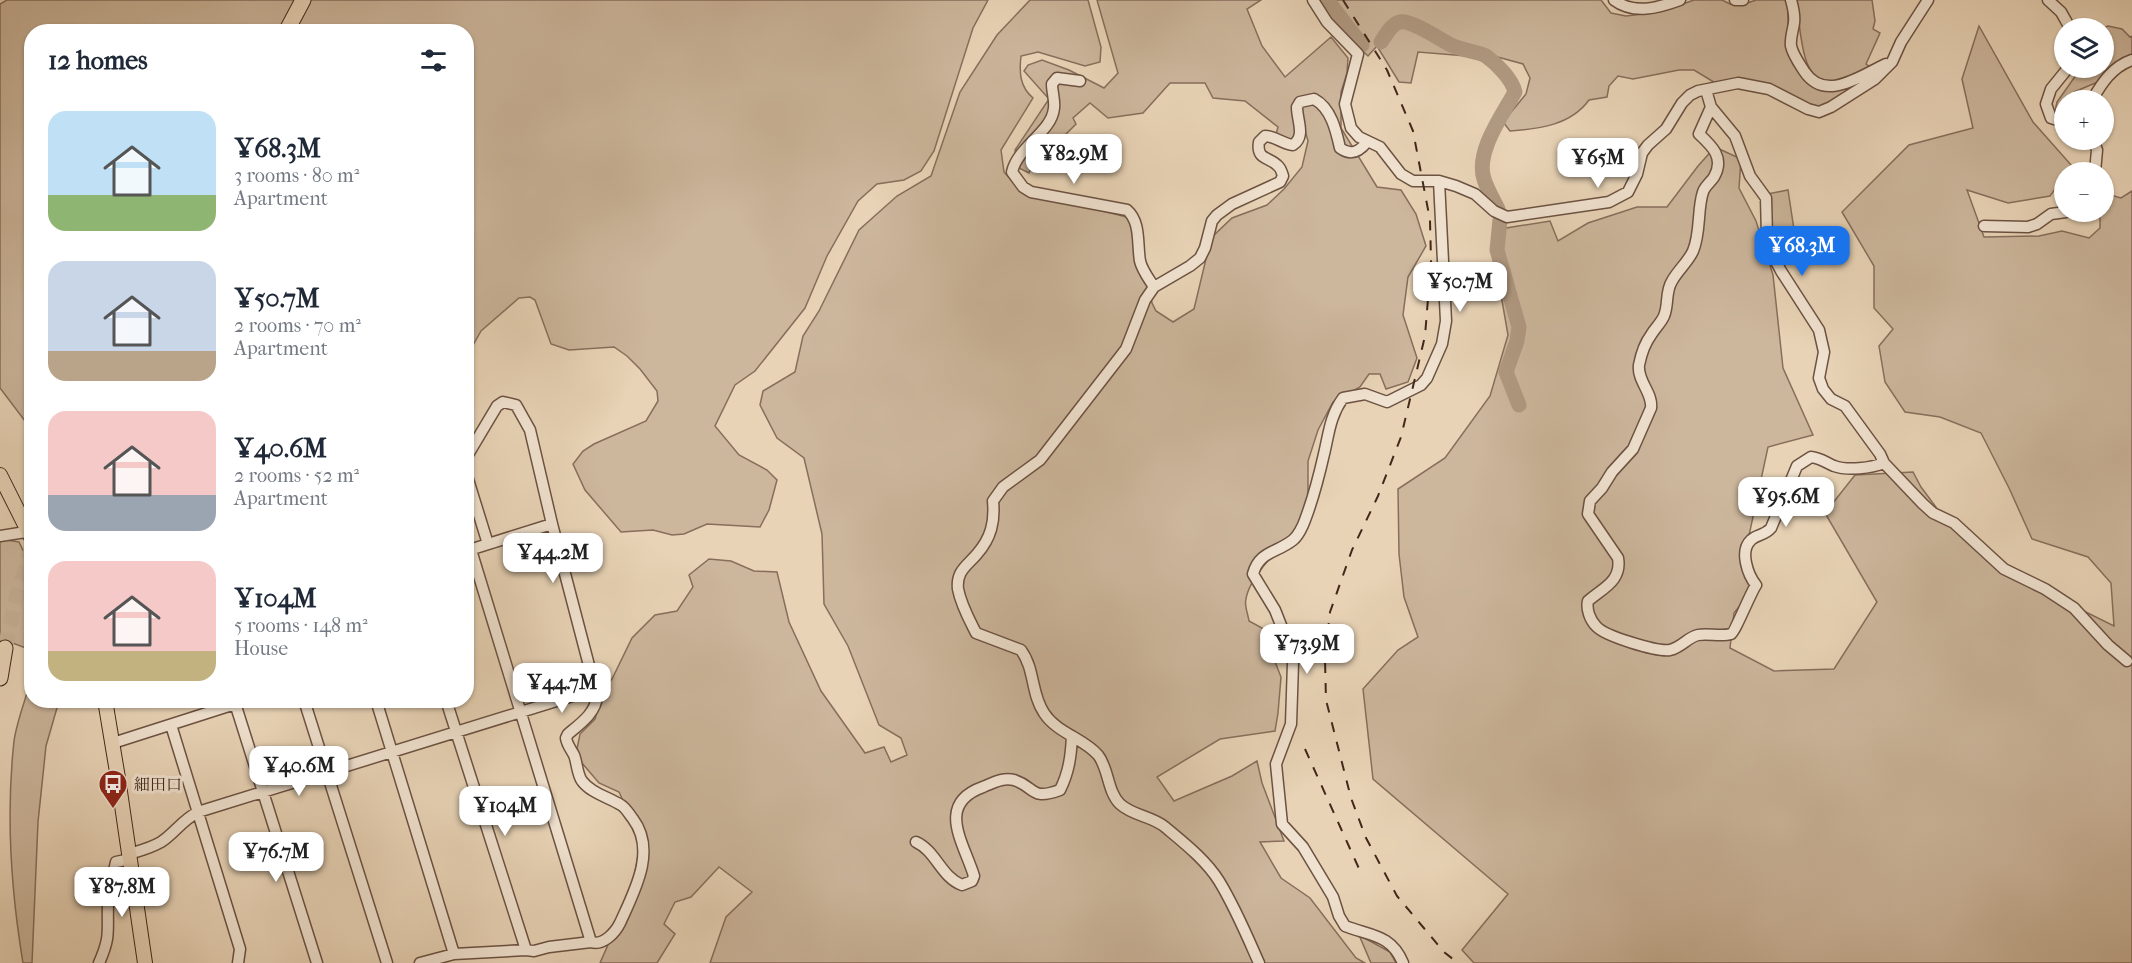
<!DOCTYPE html>
<html lang="en">
<head>
<meta charset="utf-8">
<style>
  body { margin:0; font-family:"IM FELL French Canon","Noto Serif JP",serif; background:#f6f6f7; color:#1f2937; height:100vh; display:flex; flex-direction:column; font-size:22px; white-space:nowrap }
  * { box-sizing:border-box; margin:0 }
  p { font-size:20px; color:#747a83 }
  .icon { flex:none; width:33px; height:33px; fill:none; stroke:currentColor; stroke-width:2; stroke-linecap:round; stroke-linejoin:round }
  .map { position:relative; flex:1; overflow:hidden }
  .drawer { position:absolute; left:24px; top:24px; width:450px; height:684px; display:flex; flex-direction:column; background:#fff; border-radius:24px; box-shadow:0 2px 4px #0004 }
  .drawer>* { flex:none }
  .buttons { position:absolute; left:2054px; top:18px; display:grid; gap:12px }
  .buttons a { display:grid; place-items:center; width:60px; height:60px; border-radius:50%; background:#fff; box-shadow:0 2px 4px #0004; font-size:30px }
  .price { position:absolute; translate:-50% -51px; padding:0 14px; border-radius:12px; background:#fff; color:#222; font-size:20px; line-height:39px; filter:drop-shadow(0 2px 3px #0008) }
  .price::after { content:''; position:absolute; left:50%; top:36px; width:18px; height:14px; margin-left:-9px; background:inherit; clip-path:polygon(0 0,100% 0,50% 100%) }
  .price.current { background:#1a73e8; color:#fff }
  ul { padding:0; list-style:none }
  li { display:flex; align-items:center; gap:18px; height:150px; padding:0 24px }
  li span { display:grid; place-items:center; flex:none; width:168px; height:120px; border-radius:18px; color:#555 }
  li>.icon { margin-inline-start:auto }
  span .icon { width:72px; height:72px; fill:#fffc; stroke-width:1 }
  li b { font-size:26px }
  h2 { display:flex; justify-content:space-between; align-items:center; height:72px; padding:0 24px; font-size:26px }
  .map>svg:first-child { display:block }
</style>
</head>
<body>
<div class="map">
<svg width="2132" height="963" viewBox="0 0 2132 963">
  <rect width="100%" height="100%" fill="#e8d3b6"/>
  <filter id="stains"><feTurbulence type="fractalNoise" baseFrequency=".00333" numOctaves="4"/><feColorMatrix values="0 0 0 0 .2 0 0 0 0 .09 0 0 0 0 .02 0 0 0 .5 -.17"/></filter>
  <radialGradient id="worn" r=".72"><stop offset=".6" stop-color="#630" stop-opacity="0"/><stop offset="1" stop-color="#630" stop-opacity=".3"/></radialGradient>
  <path fill="#ccb69c" stroke="#876e5c" stroke-width="1.5" d="M7 0H988L973 28 934 151 921 171 904 180 877 184 858 201 827 256 805 308 755 371 735 385 715 426 739 455 767 470 777 480 769 510 760 527 707 524 684 534 672 535 653 530 621 532 585 490 573 464 583 451 594 444 646 421 658 401 657 391 640 369 627 356 614 347 569 350 551 344 535 300 530 297 519 298 481 331 467 356 466 32H32L31 427 28 425 0 388V4Z
    M1030 0H1088L1101 47 1100 62 1085 66 1038 52 1021 56C1019 73 1020 87 1033 98L1001 150 1004 172 1019 189 1138 220 1152 303 1156 311 1173 322 1194 309 1211 238 1232 218 1267 205 1284 189 1302 167 1308 141 1303 123 1300 140 1274 141 1278 127 1245 101 1213 98 1205 83H1170L1143 113 1108 118 1090 103 1073 118 1076 124 1045 155 1036 156 1029 173 1017 167 1015 150 1049 99 1024 71 1028 65 1042 60 1069 70 1104 88 1118 73 1097 0H1261L1247 9 1262 46 1285 77 1331 37 1348 58 1347 73 1341 92V128L1377 187 1401 190 1416 214 1426 246 1408 277 1403 315 1417 358 1408 382 1386 389 1380 374H1369L1360 387 1333 402 1318 430 1308 461V518C1290 538 1250 573 1246 599 1244 605 1248 614 1249 621L1262 628 1281 677 1278 713 1275 731 1220 739 1157 777 1174 801 1232 776 1257 761 1262 783 1284 841 1260 842 1281 878 1310 898 1356 958 1365 963H710L726 917 752 892 719 867 691 897 675 902 664 924 675 934 657 963H600L632 890 639 849 633 822 619 792 599 783 582 763 577 749 580 734 595 719 603 690 612 679 632 638 655 615 677 611 693 587 689 575 709 559 731 561 754 571 777 572 789 622 821 691 865 753 884 747 891 762 907 755 901 738 879 725 848 646 824 604 822 534 804 458 777 438 760 405 763 391 795 372 803 336 819 311 859 230 897 196 931 176 960 92 997 35Z
    M1320 0H1601L1611 13 1626 16 1660 12 1694 0H1722L1730 4 1742 5 1756 0H1787C1792 37 1776 63 1817 87L1872 76 1823 107H1811L1800 100 1717 84 1694 70H1679L1633 79 1618 76 1609 86 1607 97 1589 100C1571 125 1539 129 1510 131L1503 122 1526 94 1530 78 1523 64 1494 56H1467L1418 52 1411 83 1399 82 1377 46 1368 56 1335 24Z
    M1795 0H1872L1875 21 1873 29 1880 33 1866 64 1872 68C1861 72 1848 81 1837 82 1796 87 1803 25 1795 0Z
    M1979 26 2033 122 2072 166 2068 172H2064V177L2050 196 2008 203 1967 190 1984 237 2039 236 2062 231 2089 238 2100 228V212H2103V193L2121 198 2132 191V963H1474L1462 950 1508 894 1373 779 1363 689 1398 650 1418 637 1404 597 1399 554 1398 489 1445 458 1490 396 1508 335 1493 249 1506 228 1550 221 1558 241 1588 223 1637 207H1667L1698 166 1715 147 1741 159 1739 188 1756 221 1773 275 1783 368 1813 435 1768 447 1748 540 1750 593 1734 613 1730 648 1774 671 1834 669 1877 602 1825 513 1855 475 1913 472 1921 487 1947 522 2013 576 2114 626 2111 583 2088 557 2032 539 2009 488 1981 433 1940 417 1905 412 1885 382 1879 346 1893 329 1874 308V266L1842 212 1909 145 1973 128 1962 79Z
    M2108 26 2122 29 2130 37 2132 36V61L2100 81 2074 92 2075 100H2064V119L2055 111 2057 102 2081 68H2103V28Z
    M1788 190 1795 236 1771 237 1767 194Z
    M0 539 19 542 31 567V650L2 639 0 647Z
    M31 679 32 700 59 701 46 746 38 822 32 963H23C11 891 6 814 14 741 17 720 26 699 31 679Z
    M1359 935 1390 952 1396 963H1371Z"/>
  <g fill="none" stroke-linecap="round" stroke-linejoin="round">
    <path stroke="#b09981" stroke-width="15" d="M1327 0 1362 45
      M1381 42C1386 35 1391 24 1400 22 1412 20 1439 39 1451 45 1460 50 1480 52 1486 56 1497 64 1512 79 1515 92 1503 114 1475 152 1484 179 1487 189 1493 199 1498 209
      M1500 220 1497 250 1519 327 1517 341 1506 372 1519 405"/>
    <path stroke="#c7b197" stroke-width="15" stroke-dasharray="15 8" stroke-linecap="butt" d="M5 648 17 594 32 547"/>
    <g stroke="#6c5242" stroke-width="13">
      <path id="minor" d="M1313 0 1327 22 1358 54 1345 104 1351 128 1359 137 1380 147 1401 174 1413 181H1439L1456 186 1475 194 1494 211 1507 217 1609 202 1628 192 1637 174 1642 153 1648 145 1666 129 1682 103 1690 95 1698 91 1738 83 1769 89 1808 109 1819 112 1831 107 1875 79 1892 62 1901 42 1928 0
        M1614 0C1634 15 1658 8 1680 0
        M1735 0H1743
        M1791 0C1793 7 1795 16 1794 23 1793 30 1790 39 1791 46 1793 55 1799 63 1804 71 1825 103 1860 76 1886 64
        M2048 0 2061 12 2070 28
        M1080 81 1057 78 1052 84C1052 92 1055 100 1054 108 1052 132 1018 146 1012 172L1023 187 1031 192 1127 210C1141 222 1137 244 1140 261 1142 270 1149 279 1154 287
        M1706 90 1711 107 1735 136 1750 176 1766 198 1767 236 1772 254 1781 271 1819 330 1824 352 1819 378 1823 389 1831 399 1845 406 1880 454 1884 463 1923 504 1933 513 1954 523 2004 569 2045 589 2074 608 2108 645 2127 661
        M2092 100C2102 83 2112 67 2132 60
        M1711 107 1699 134C1712 146 1725 158 1714 177 1711 182 1705 186 1703 192 1697 210 1701 232 1693 251 1688 262 1678 270 1672 281 1665 292 1669 304 1664 316 1661 323 1655 328 1651 335 1645 343 1641 355 1639 365 1637 381 1653 393 1651 408L1633 449 1612 472 1602 488 1590 501 1588 514 1618 558C1622 581 1603 588 1588 601 1586 609 1590 620 1596 626 1604 636 1657 652 1670 650 1682 647 1688 637 1698 635 1708 633 1721 637 1731 634 1735 632 1751 592 1756 585 1748 575 1739 551 1751 540 1757 534 1764 536 1771 528L1797 466 1811 457C1820 458 1825 462 1834 466 1848 471 1871 468 1884 463
        M2064 122 2051 118 2046 104 2051 89 2068 68
        M2093 140 2097 150 2095 172
        M1984 226 2028 227 2037 224 2051 214 2066 212
        M466 458 497 406 503 402 516 405 530 430 552 524
        M466 473 488 544
        M0 536 32 531
        M471 550 591 942
        M234 700 317 963
        M304 700 387 963
        M376 700 454 954
        M446 700 526 950
        M171 725 240 949 238 963
        M113 743 235 704
        M916 842C936 851 941 877 962 885L972 881 974 876C964 843 935 804 983 787 993 783 1003 777 1014 780 1036 787 1030 801 1060 790 1069 772 1071 756 1072 736
        M129 854C139 851 151 848 161 842 175 833 181 821 198 812L595 689
        M99 963C111 936 107 932 108 904 108 890 113 876 116 862L130 859
        M420 963 454 954 526 950 534 951 549 947 591 942C603 946 615 933 620 923 634 892 657 851 633 819 629 814 626 808 621 805 608 797 591 793 582 781 577 774 577 762 574 755 571 749 567 745 566 738L568 734C580 724 596 713 597 696L552 524 466 551
        M1259 963C1247 936 1235 907 1219 881 1206 860 1184 843 1165 827 1152 816 1133 816 1120 804 1107 791 1109 769 1098 755 1083 738 1057 733 1044 713 1031 694 1035 669 1021 650L976 633C969 619 961 605 958 589 956 571 967 566 977 554 991 538 995 522 993 501L1003 487 1040 460 1126 349 1145 300 1154 287 1190 266 1200 258 1205 248 1212 221 1217 215 1232 204 1280 182 1283 176C1282 173 1281 169 1279 167 1270 156 1256 161 1259 142L1265 136C1275 136 1283 144 1293 145 1306 136 1297 121 1297 107L1300 102 1314 99C1331 108 1336 130 1340 148 1351 156 1359 152 1367 142
        M1403 963C1391 934 1370 936 1345 926L1339 916 1333 897 1303 847 1282 824 1276 764 1291 724 1293 663 1290 648 1275 610 1253 574C1259 551 1277 553 1293 540 1298 536 1303 526 1305 520 1313 499 1319 476 1324 454 1329 433 1330 416 1343 398L1365 394 1387 402 1421 385 1427 378 1442 344 1446 321 1439 181"/>
    </g>
    <g stroke="#42271b" stroke-width="16">
      <path id="major" d="M0 475 32 539
        M105 700 118 778 145 963"/>
    </g>
    <g stroke="#42271b" stroke-width="17">
      <path id="highway" d="M286 32 303 0
        M0 678 5 648"/>
    </g>
    <use href="#minor" stroke="#f0e2d0" stroke-width="10"/>
    <use href="#major" stroke="#e8d3b6" stroke-width="14"/>
    <use href="#highway" stroke="#e8d3b6" stroke-width="15"/>
    <path stroke="#42271b" stroke-width="2" stroke-dasharray="10 10" stroke-linecap="butt" d="M1343 0 1387 70 1413 131 1430 220 1431 261 1425 336 1401 437 1378 496 1352 550 1330 612 1325 659 1326 700 1351 798 1366 838 1397 896 1444 952 1458 963
      M1305 749 1361 873"/>
  </g>
  <defs>
    <g id="bus-pin" transform="scale(1.5)"><path d="M0 17L-7.5 6A9.5 9.5 0 1 1 7.5 6Z" fill="#8f2418" stroke="#f0e2d0"/><path d="M-5-6H5V4H4V6H2V4H-2V6H-4V4H-5ZM-3.5-4V0h7V-4ZM-3.5 1.2v1.5H-2V1.2ZM2 1.2v1.5H3.5V1.2Z" fill="#fff"/></g>
  </defs>
  <g fill-rule="evenodd">
    <use href="#bus-pin" x="113" y="784"/>
  </g>
  <g text-anchor="middle" dominant-baseline="central" stroke-width="6" stroke-linejoin="round" paint-order="stroke">
    <g font-size="16" fill="#42271b" stroke="#f0e2d0" text-anchor="start">
      <text x="134" y="784">細田口</text>
    </g>
  </g>
  <rect width="100%" height="100%" filter="url(#stains)"/>
  <rect width="100%" height="100%" fill="url(#worn)"/>
</svg>
<div class="buttons">
<a><svg class="icon" aria-label="layers" viewBox="0 0 24 24"><path d="M12 4l9 5-9 5-9-5zM3 14l9 5 9-5"/></svg></a>
<a>+</a>
<a>−</a>
</div>
<b class="price" style="left:1074px;top:185px">¥82.9M</b>
<b class="price" style="left:1598px;top:189px">¥65M</b>
<b class="price current" style="left:1802px;top:277px">¥68.3M</b>
<b class="price" style="left:1460px;top:313px">¥50.7M</b>
<b class="price" style="left:1786px;top:528px">¥95.6M</b>
<b class="price" style="left:553px;top:584px">¥44.2M</b>
<b class="price" style="left:1307px;top:675px">¥73.9M</b>
<b class="price" style="left:562px;top:714px">¥44.7M</b>
<b class="price" style="left:299px;top:797px">¥40.6M</b>
<b class="price" style="left:505px;top:837px">¥104M</b>
<b class="price" style="left:276px;top:883px">¥76.7M</b>
<b class="price" style="left:122px;top:918px">¥87.8M</b>
<section class="drawer">
<h2>12 homes<svg class="icon" aria-label="filters" viewBox="0 0 24 24"><path d="M4 7h16M4 17h16"/><circle cx="9" cy="7" r="2"/><circle cx="15" cy="17" r="2"/></svg></h2>
<ul>
<li><span style="background:linear-gradient(#bfe0f5 70%,#8fb573 0)"><svg class="icon" aria-label="home" viewBox="0 0 24 24"><path d="M3 11l9-7 9 7M6 9v11h12V9"/></svg></span><div><b>¥68.3M</b><p>3 rooms · 80 m²</p><p>Apartment</p></div></li>
<li><span style="background:linear-gradient(#c9d6e8 75%,#b9a48a 0)"><svg class="icon" aria-label="home" viewBox="0 0 24 24"><path d="M3 11l9-7 9 7M6 9v11h12V9"/></svg></span><div><b>¥50.7M</b><p>2 rooms · 70 m²</p><p>Apartment</p></div></li>
<li><span style="background:linear-gradient(#f6c9c9 70%,#9aa5b1 0)"><svg class="icon" aria-label="home" viewBox="0 0 24 24"><path d="M3 11l9-7 9 7M6 9v11h12V9"/></svg></span><div><b>¥40.6M</b><p>2 rooms · 52 m²</p><p>Apartment</p></div></li>
<li><span style="background:linear-gradient(#f6c9c9 75%,#c2b280 0)"><svg class="icon" aria-label="home" viewBox="0 0 24 24"><path d="M3 11l9-7 9 7M6 9v11h12V9"/></svg></span><div><b>¥104M</b><p>5 rooms · 148 m²</p><p>House</p></div></li>
</ul>
</section>
</div>
</body>
</html>
